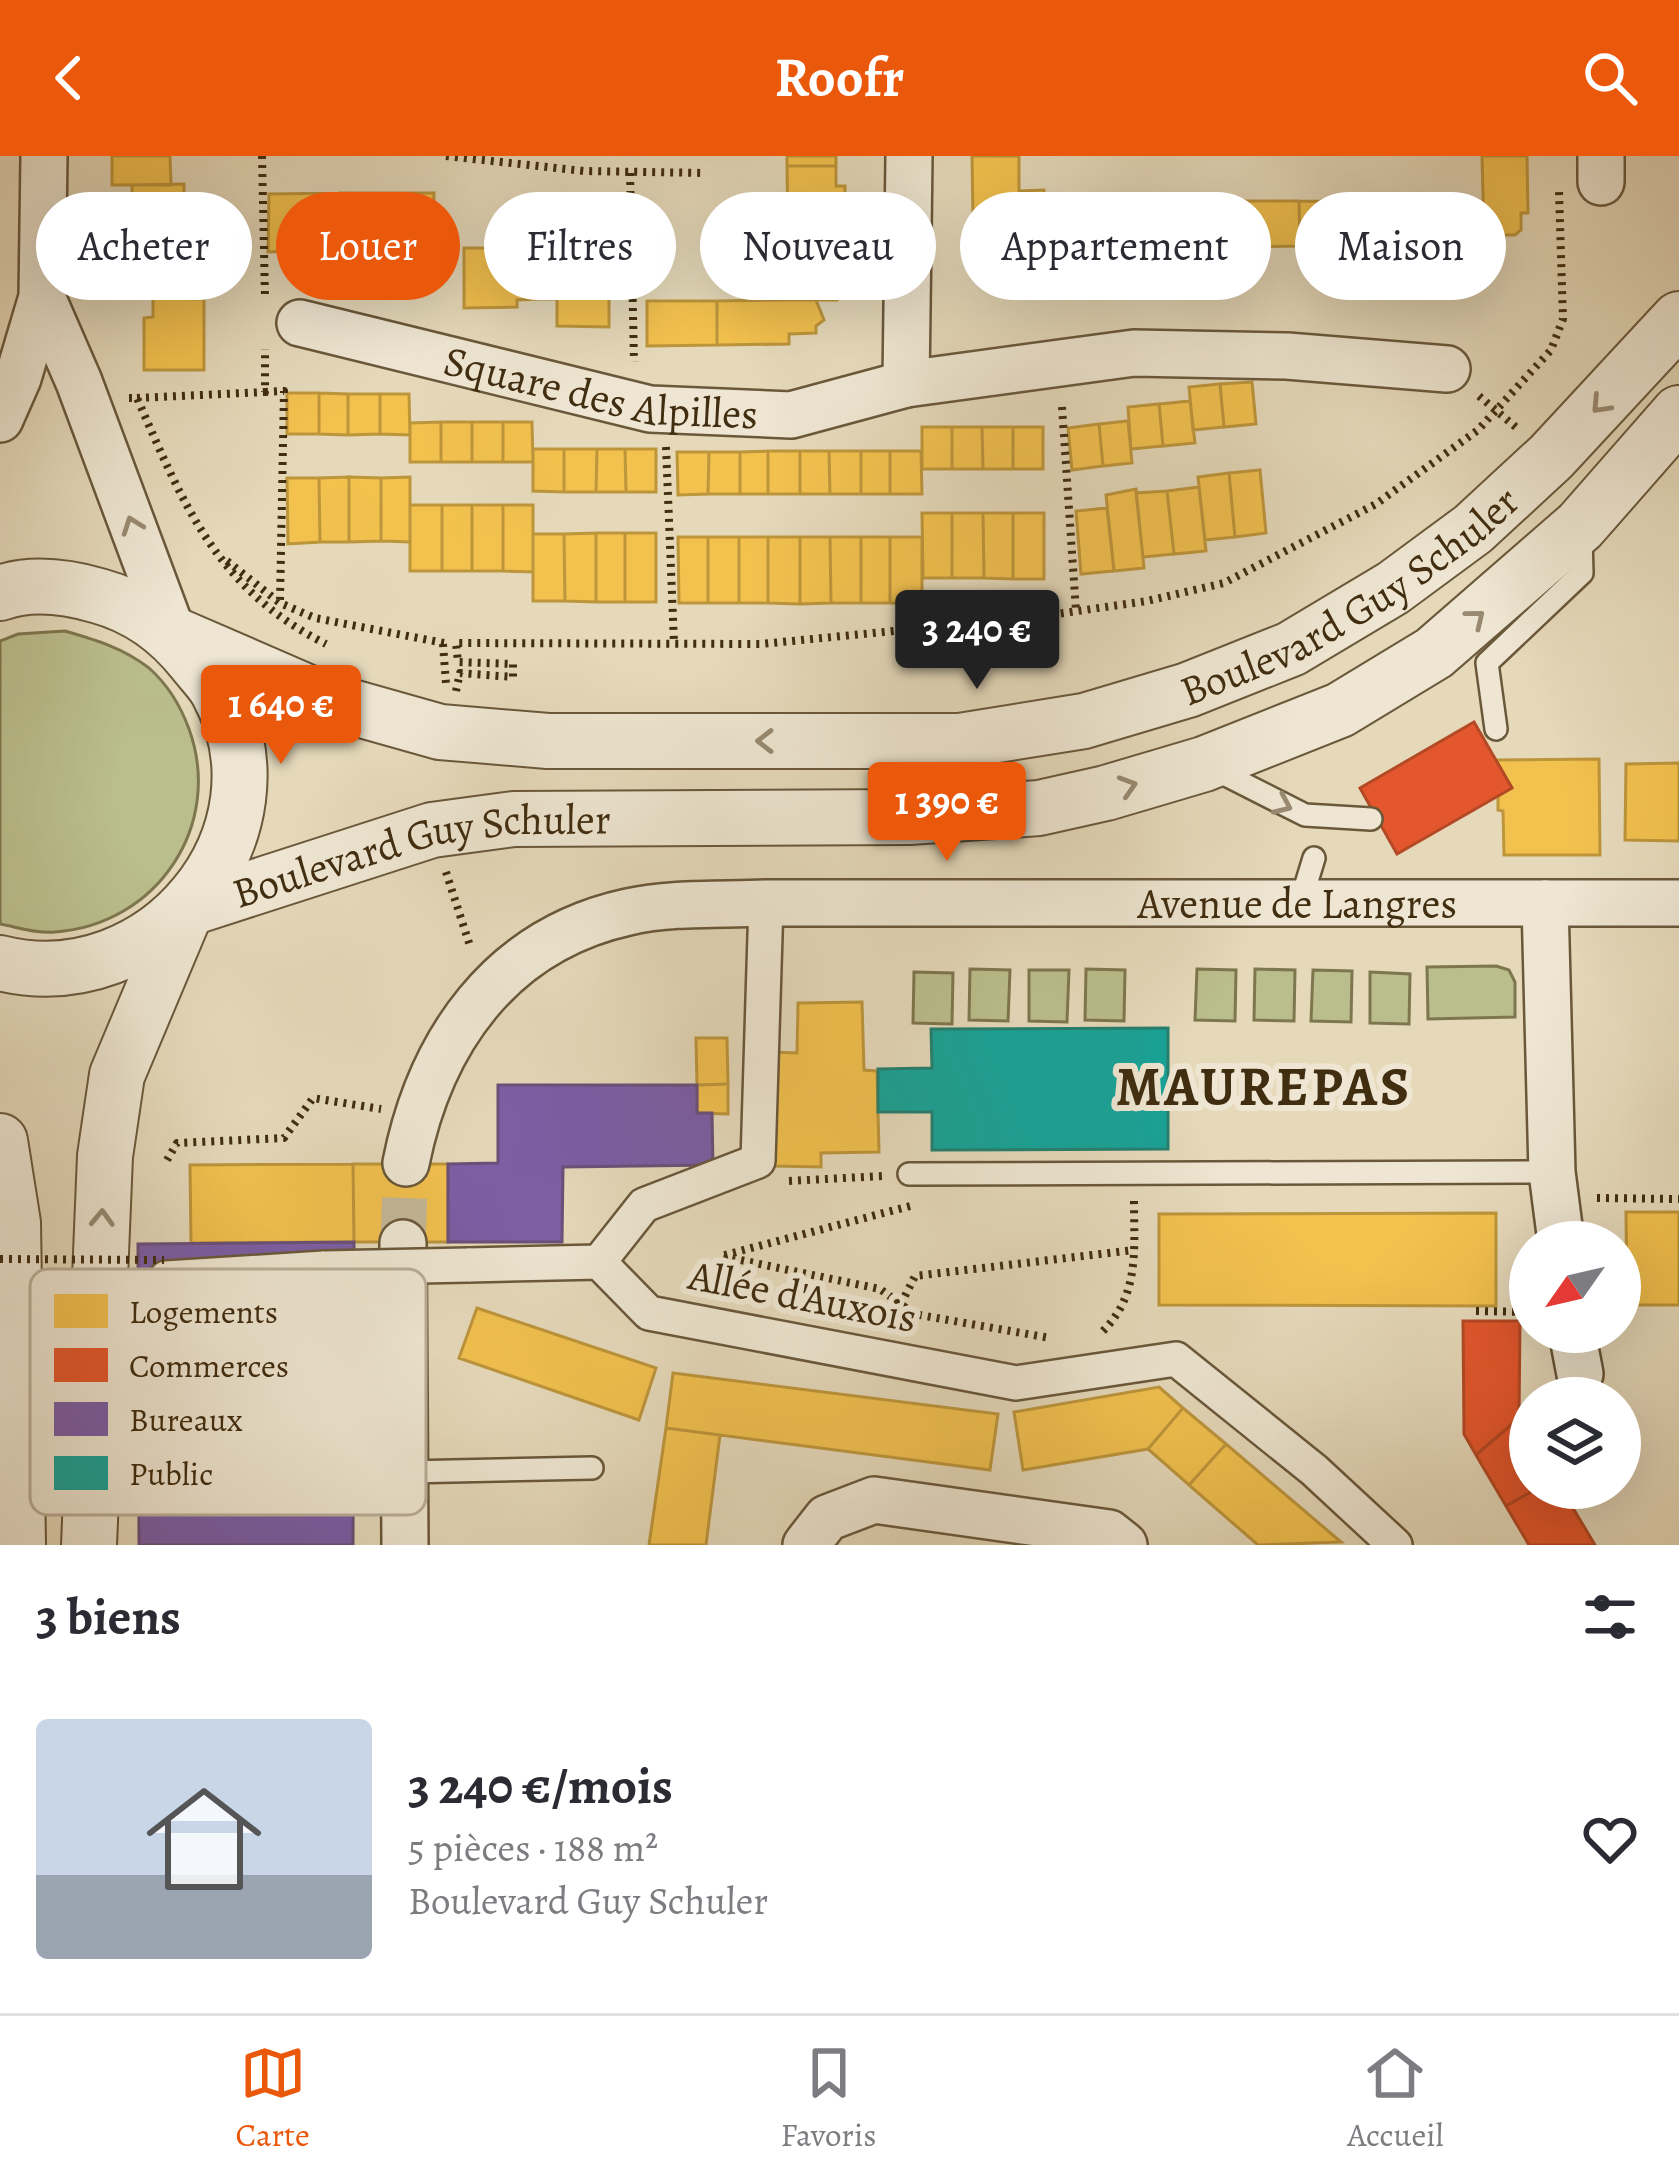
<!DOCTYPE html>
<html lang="fr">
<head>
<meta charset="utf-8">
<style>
  body { margin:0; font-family:Alegreya,serif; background:#f2f2f3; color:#2b2b33; height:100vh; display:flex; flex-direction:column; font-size:45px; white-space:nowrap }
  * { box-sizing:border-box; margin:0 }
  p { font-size:39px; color:#7c7c81 }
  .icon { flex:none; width:66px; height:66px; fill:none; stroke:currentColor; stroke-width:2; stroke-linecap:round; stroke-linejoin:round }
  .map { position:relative; height:1389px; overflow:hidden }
  .panel { display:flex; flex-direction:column; background:#fff; flex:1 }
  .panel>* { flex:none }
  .hud { position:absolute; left:36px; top:36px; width:1608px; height:108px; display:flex; gap:24px }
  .needle { width:78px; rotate:236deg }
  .fabs { position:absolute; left:1509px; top:1065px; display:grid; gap:24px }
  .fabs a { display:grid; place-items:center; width:132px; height:132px; border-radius:50%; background:#fff; box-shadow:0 12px 48px #0002; font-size:60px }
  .price { position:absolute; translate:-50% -102px; padding:0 27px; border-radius:12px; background:#ea580c; color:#fff; font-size:39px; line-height:78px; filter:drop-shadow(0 3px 6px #0008) }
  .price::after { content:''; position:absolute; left:50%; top:72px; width:36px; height:27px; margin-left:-18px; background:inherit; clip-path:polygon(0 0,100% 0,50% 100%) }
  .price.selected { background:#222; color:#fff }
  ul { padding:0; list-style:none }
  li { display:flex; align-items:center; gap:36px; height:300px; padding:0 36px }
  li span { display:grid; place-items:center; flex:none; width:336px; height:240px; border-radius:12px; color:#555 }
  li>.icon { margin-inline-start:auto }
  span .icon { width:144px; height:144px; fill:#fffc; stroke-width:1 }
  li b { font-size:51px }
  h2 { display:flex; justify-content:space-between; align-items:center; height:144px; padding:0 36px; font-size:51px }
  .tag { padding:0 42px; border-radius:54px; background:#fff; box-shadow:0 12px 48px #0002; font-size:42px; line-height:108px }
  .tag.selected { background:#ea580c; color:#fff }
  header { display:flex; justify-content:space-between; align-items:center; height:156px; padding:0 36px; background:#ea580c; color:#fff; font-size:54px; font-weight:700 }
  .dock { display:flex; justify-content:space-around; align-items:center; height:168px; border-top:3px solid #e1e1e2; background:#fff; font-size:33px; color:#7c7c81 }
  .dock a { display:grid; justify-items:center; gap:6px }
  .dock .selected { color:#ea580c }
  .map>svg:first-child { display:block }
</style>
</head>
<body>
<header><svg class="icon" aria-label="back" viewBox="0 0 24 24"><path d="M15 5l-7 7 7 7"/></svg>Roofr<svg class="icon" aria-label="search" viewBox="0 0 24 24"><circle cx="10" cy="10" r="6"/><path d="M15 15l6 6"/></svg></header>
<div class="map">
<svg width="1679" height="1389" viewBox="0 0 1679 1389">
  <rect width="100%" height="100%" fill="#e5d9ba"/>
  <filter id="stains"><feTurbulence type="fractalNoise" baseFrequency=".00167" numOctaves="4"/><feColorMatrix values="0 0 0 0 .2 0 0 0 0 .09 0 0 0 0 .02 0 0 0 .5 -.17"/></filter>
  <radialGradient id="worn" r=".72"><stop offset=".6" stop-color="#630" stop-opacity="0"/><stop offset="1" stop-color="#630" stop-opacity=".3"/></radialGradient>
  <path fill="#babe8c" stroke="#7e764e" stroke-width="3" d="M65 475C96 484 123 492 149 512 167 528 181 551 189 573 224 669 157 769 55 776 37 778 17 771 0 768V485L18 478Z
    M1496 810 1509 814 1515 826V861L1428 863 1427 811Z
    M970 813 1010 814 1008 865 969 864Z
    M1086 813 1125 814 1124 865 1085 864Z
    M1197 813 1236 814 1235 865 1195 864Z
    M1255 813 1295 814 1294 865 1254 864Z
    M1029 814H1069L1067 866 1029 865Z
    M1313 814 1352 815 1351 866 1311 865Z
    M914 816 953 817 952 868 913 867Z
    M1370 816 1410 818 1409 868 1370 867Z"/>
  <path fill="#f2c14e" stroke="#bd953b" stroke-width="3" d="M112 0H170L171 29H112Z
    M787 0H836V10H787Z
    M972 0H1019V35L1044 34V60L973 61Z
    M1482 0H1527L1528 57H1521V74L1515 79H1484Z
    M787 10H836V30H845V82H788Z
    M184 28V51H132V29Z
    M340 37H362V86H340Z
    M340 37V86H320L322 94 268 96 269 38Z
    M362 37H434L433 93H380V86H362Z
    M1230 45H1299L1300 90 1230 91Z
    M1299 45 1369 46V90H1300Z
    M1230 50 1231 102H1207L1206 51Z
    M132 51H184L185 71H133Z
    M1116 51 1136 52 1137 102H1118V116L1064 117 1063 59 1116 60Z
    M1206 51 1207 109 1156 110V103L1137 102 1136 52Z
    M1442 56H1463L1465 106H1443Z
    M1442 56 1443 114H1389V106L1370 107 1369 58Z
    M1463 56 1483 57 1484 107 1465 106Z
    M1042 59V108H1020L1019 60Z
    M1042 59H1063L1064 108H1042Z
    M123 71H201L204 143 153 142V123H125Z
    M788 82H836V103H788Z
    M464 92H539L538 143 517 144V151L464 152Z
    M539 92H558L557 112 609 111V171L557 170V143H538Z
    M788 103H836V124L788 125Z
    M836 124 837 144H788V125Z
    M153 142 204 143V214H144V162L153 161Z
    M788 144H816L824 164 816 170V177L789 178V188L717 189V145Z
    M647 145H717V189L647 190Z
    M1252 226 1256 268 1224 271 1220 228Z
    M1220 228 1224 271 1193 274 1189 231Z
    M287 237H319V278H287Z
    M319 237 348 238V279L319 278Z
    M348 238H380V278L348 279Z
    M380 238H409L410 279 380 278Z
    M1190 245 1195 287 1163 290 1159 248Z
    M1159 248 1163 290 1131 293 1128 251Z
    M1128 265 1132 307 1103 310 1099 268Z
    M441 266H472V306H441Z
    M441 266V306H410V267Z
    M472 266H503V306H472Z
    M503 266H532L533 306H503Z
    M1099 268 1103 310 1072 314 1068 272Z
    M922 271H952V313H922Z
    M952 271H982L983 313H952Z
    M982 271H1013V313H983Z
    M1013 271H1043V313H1013Z
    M533 293H564V336L533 335Z
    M564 293H597L596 336H564Z
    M597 293H625L626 336H596Z
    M625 293H656V336H626Z
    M768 295H800V338H768Z
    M768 295V338H740V296Z
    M800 295H829L830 338H800Z
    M829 295H861V338H830Z
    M861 295H890V338H861Z
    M890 295H921L922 338H890Z
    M677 296H709L708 338 678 339Z
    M709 296H740V338H708Z
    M1260 314 1266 377 1235 381 1229 317Z
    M1229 317 1235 381 1205 384 1198 321Z
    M349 321 381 322V385L349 386Z
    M349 321V386H320L319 322Z
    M410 321V386L381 385V322Z
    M287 322H319L320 386 288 388Z
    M1199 331 1206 395 1174 398 1167 335Z
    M1136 333 1144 412 1114 415 1106 339Z
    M1167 335 1174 398 1143 401 1136 337Z
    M410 349H442V415H410Z
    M442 349H472V415H442Z
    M472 349H503V415H472Z
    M503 349H533V416L503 415Z
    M1107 352 1114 415 1081 418 1076 355Z
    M922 357H952V422H923Z
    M952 357H983L984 422H952Z
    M983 357H1013V423L984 422Z
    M1013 357H1044V423H1013Z
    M596 377H625V446H596Z
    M596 377V446L565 445 564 378Z
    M625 377H656V446H625Z
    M533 378H564L565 445H533Z
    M678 381H708V447H679Z
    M708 381H739V447H708Z
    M739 381H768V447H739Z
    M768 381H800V448L768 447Z
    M800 381H830L831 447 800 448Z
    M830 381H861V447H831Z
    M861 381H890V447H861Z
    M890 381H922V448L890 447Z
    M1599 603 1600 699H1504L1503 655 1498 654V640L1512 632 1496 604Z
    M1679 607V685L1625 684 1626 608Z
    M862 846 864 914 877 915 879 996 821 997V1011L774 1010V896L797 897 798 847Z
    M696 882H727L728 928 697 929Z
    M728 928V958L697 957V929Z
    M353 1008 354 1086 191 1087 190 1009Z
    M353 1008H448V1086H354Z
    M1626 1056H1679V1149H1627Z
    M1496 1057V1150L1159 1149V1058Z
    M477 1152 656 1212 639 1264 459 1202Z
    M673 1217 998 1258 990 1314 666 1272Z
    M1159 1231 1183 1252 1148 1293 1023 1314 1014 1256Z
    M1183 1252 1226 1288 1189 1329 1148 1293Z
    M666 1272 720 1279 706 1389H649Z
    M1226 1288 1341 1386 1258 1389 1189 1329Z"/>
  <path fill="#e4572e" stroke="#b34a25" stroke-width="3" d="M1474 566 1512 632 1397 698 1360 632Z
    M1463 1165H1520L1519 1262 1476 1299 1464 1278Z
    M1519 1262 1530 1280V1332H1538L1506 1350 1476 1299Z
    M1538 1332H1561L1595 1389H1529L1506 1350Z"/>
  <path fill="#7b5ea7" stroke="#6a4f7a" stroke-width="3" d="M498 929H697V957H712L713 1009 563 1011 562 1086H448V1008L498 1007Z
    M354 1086 353 1389H139L138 1088Z"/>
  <path fill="#17a398" stroke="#24806f" stroke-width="3" d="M1168 872V993L932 994V956H878V913L932 912 931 873Z"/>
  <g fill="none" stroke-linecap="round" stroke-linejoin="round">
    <path stroke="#c4b798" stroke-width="45" stroke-dasharray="45 22" stroke-linecap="butt" d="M403 1087 406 1007"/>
    <g stroke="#6a583a" stroke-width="26">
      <path id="service" d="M1496 573 1487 507 1582 417 1581 381
        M1210 611 1305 659 1371 663
        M1300 748 1314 702
        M909 1018 1552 1016
        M406 1316 592 1312"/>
    </g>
    <g stroke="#6a583a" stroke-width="38">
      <path id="pedestrian" d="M599 1106 644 1049 758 1005 766 747
        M468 1109 599 1106 649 1157 1016 1227 1176 1203 1314 1314 1395 1389
        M288 1116 294 1331 176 1336 166 1122 324 1112"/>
    </g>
    <g stroke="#6a583a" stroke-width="50">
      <g id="minor">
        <path d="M1601 26V0"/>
        <path d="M42 141 79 226 173 478"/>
        <path id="s1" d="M300 167 650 253 791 259 906 228 909 0"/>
        <path d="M906 228 1134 197 1287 200 1447 213"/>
        <path d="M0 263 18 222 42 141 44 0"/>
        <path d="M1545 747 1552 1016 1561 1086"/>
        <path id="s2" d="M406 1007C430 886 500 784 628 756 672 746 721 749 766 747H1679"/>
        <path d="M403 1087 405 1389"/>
        <path d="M1572 1176 1580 1218"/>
        <path d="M806 1389 827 1362 874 1344 1109 1377 1124 1389"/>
      </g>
    </g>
    <g stroke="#6a583a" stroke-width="58">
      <g id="tertiary">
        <path d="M0 437C31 426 68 431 99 440 139 451 169 473 194 505 201 514 211 524 217 534 296 678 154 846 0 807"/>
        <path id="s3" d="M173 478 323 543 440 576 548 585H960L1084 565 1188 534 1291 493 1393 432 1473 373 1551 301 1679 163"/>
        <path id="s4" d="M187 753 432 674 514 663 909 661 1039 652 1106 637 1204 608 1340 554 1434 497 1580 370 1679 257"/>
        <path d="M0 985 13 1067 18 1389"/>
        <path d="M89 1389 105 1000 117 919 186 755"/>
      </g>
    </g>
    <path stroke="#412d10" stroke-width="8" stroke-dasharray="3 6" stroke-linecap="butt" d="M262 0 265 142
      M446 0 584 15 706 17
      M630 17 634 206
      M265 236 284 235 280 445
      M1479 240 1518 273
      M129 242H137C183 347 216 433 326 488
      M137 242 265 236V193
      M1062 251 1076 455
      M666 291 674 487
      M227 405 280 447 315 462 444 487
      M443 488 446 528
      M456 535 460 517 513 521V508L458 506 456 487 761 488 1036 461 1147 445 1224 427 1376 348 1478 274 1551 194 1563 163 1559 36
      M446 716 471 793
      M167 1004 177 987 284 982 313 942 381 953
      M789 1025 882 1020
      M1597 1042 1679 1043
      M910 1050 721 1100 880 1133 914 1158 1050 1182
      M901 1148 915 1120 1134 1094
      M1476 1155 1530 1156
      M1103 1175C1140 1138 1134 1093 1134 1043"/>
    <use href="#service" stroke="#eee6d2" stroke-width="21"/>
    <use href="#pedestrian" stroke="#eee6d2" stroke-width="33"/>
    <use href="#minor" stroke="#eee6d2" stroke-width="45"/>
    <use href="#tertiary" stroke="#eee6d2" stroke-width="54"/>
    <g stroke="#6a583a" stroke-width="38" stroke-linecap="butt">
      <path id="pedestrian-bridge" d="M324 1112 468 1109"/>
    </g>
    <path stroke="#412d10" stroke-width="8" stroke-dasharray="3 6" stroke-linecap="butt" d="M0 1103 164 1104"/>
    <use href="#pedestrian-bridge" stroke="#eee6d2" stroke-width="33"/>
  </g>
  <defs><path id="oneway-chevron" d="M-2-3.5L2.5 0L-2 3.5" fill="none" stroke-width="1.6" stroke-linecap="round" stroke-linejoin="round" transform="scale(3)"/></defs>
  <g stroke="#988a71">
    <use href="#oneway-chevron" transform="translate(1600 249) rotate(133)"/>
    <use href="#oneway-chevron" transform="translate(132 369) rotate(-110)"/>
    <use href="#oneway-chevron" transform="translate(1476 462) rotate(-39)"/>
    <use href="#oneway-chevron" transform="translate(765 585) rotate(180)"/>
    <use href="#oneway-chevron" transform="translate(1128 630) rotate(-17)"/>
    <use href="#oneway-chevron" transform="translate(1283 649) rotate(24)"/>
    <use href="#oneway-chevron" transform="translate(102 1062) rotate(-88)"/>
  </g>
  <g text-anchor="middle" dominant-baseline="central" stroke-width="12" stroke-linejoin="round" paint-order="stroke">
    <g font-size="42" fill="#412d10" stroke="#eee6d2">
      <text stroke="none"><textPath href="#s1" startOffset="309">Square des Alpilles</textPath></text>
      <text stroke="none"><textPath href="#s3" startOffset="1227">Boulevard Guy Schuler</textPath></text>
      <text stroke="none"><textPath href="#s4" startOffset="243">Boulevard Guy Schuler</textPath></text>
      <text stroke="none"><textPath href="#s2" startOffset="1026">Avenue de Langres</textPath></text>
      <text transform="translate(803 1140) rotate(11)">Allée d'Auxois</text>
    </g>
    <g font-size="54" font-weight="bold" letter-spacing="3" fill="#412d10" stroke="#eee6d2">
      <text x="1264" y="931">MAUREPAS</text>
    </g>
  </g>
  <rect x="30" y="1113" width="396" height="246" rx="18" fill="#eee6d2" stroke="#baae98" stroke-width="3"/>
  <rect x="54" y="1138" width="54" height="34" fill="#f2c14e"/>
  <rect x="54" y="1192" width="54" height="34" fill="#e4572e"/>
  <rect x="54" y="1246" width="54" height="34" fill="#7b5ea7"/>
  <rect x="54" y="1300" width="54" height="34" fill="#17a398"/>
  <g font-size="33" fill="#412d10">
    <text x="129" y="1167">Logements</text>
    <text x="129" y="1221">Commerces</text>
    <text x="129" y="1275">Bureaux</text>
    <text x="129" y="1329">Public</text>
  </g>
  <rect width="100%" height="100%" filter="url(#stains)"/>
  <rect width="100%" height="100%" fill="url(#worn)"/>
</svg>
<div class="fabs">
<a><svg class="needle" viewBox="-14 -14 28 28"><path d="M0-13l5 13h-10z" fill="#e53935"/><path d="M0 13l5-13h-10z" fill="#7c7c81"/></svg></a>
<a><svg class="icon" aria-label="layers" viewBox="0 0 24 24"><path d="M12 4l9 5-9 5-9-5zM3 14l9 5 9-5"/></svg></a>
</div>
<b class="price selected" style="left:977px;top:536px">3 240 €</b>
<b class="price" style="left:281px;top:611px">1 640 €</b>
<b class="price" style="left:947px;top:708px">1 390 €</b>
<div class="hud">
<a class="tag">Acheter</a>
<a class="tag selected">Louer</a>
<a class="tag">Filtres</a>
<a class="tag">Nouveau</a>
<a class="tag">Appartement</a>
<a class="tag">Maison</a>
</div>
</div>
<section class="panel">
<h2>3 biens<svg class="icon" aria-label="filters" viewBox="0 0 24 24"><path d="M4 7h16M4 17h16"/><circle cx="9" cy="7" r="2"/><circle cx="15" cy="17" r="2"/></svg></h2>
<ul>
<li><span style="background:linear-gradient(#c9d6e8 65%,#9aa5b1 0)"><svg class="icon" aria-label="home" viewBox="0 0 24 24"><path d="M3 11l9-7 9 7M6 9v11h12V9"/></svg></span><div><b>3 240 €/mois</b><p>5 pièces · 188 m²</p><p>Boulevard Guy Schuler</p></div><svg class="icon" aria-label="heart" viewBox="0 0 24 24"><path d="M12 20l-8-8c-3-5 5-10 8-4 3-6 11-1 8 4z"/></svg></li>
</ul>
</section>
<nav class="dock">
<a class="selected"><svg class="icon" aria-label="map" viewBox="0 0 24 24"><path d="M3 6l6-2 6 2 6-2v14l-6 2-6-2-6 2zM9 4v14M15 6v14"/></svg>Carte</a>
<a><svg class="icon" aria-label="saved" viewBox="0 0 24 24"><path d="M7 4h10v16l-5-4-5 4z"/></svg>Favoris</a>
<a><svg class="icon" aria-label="home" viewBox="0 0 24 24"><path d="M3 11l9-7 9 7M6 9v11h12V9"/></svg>Accueil</a>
</nav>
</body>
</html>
